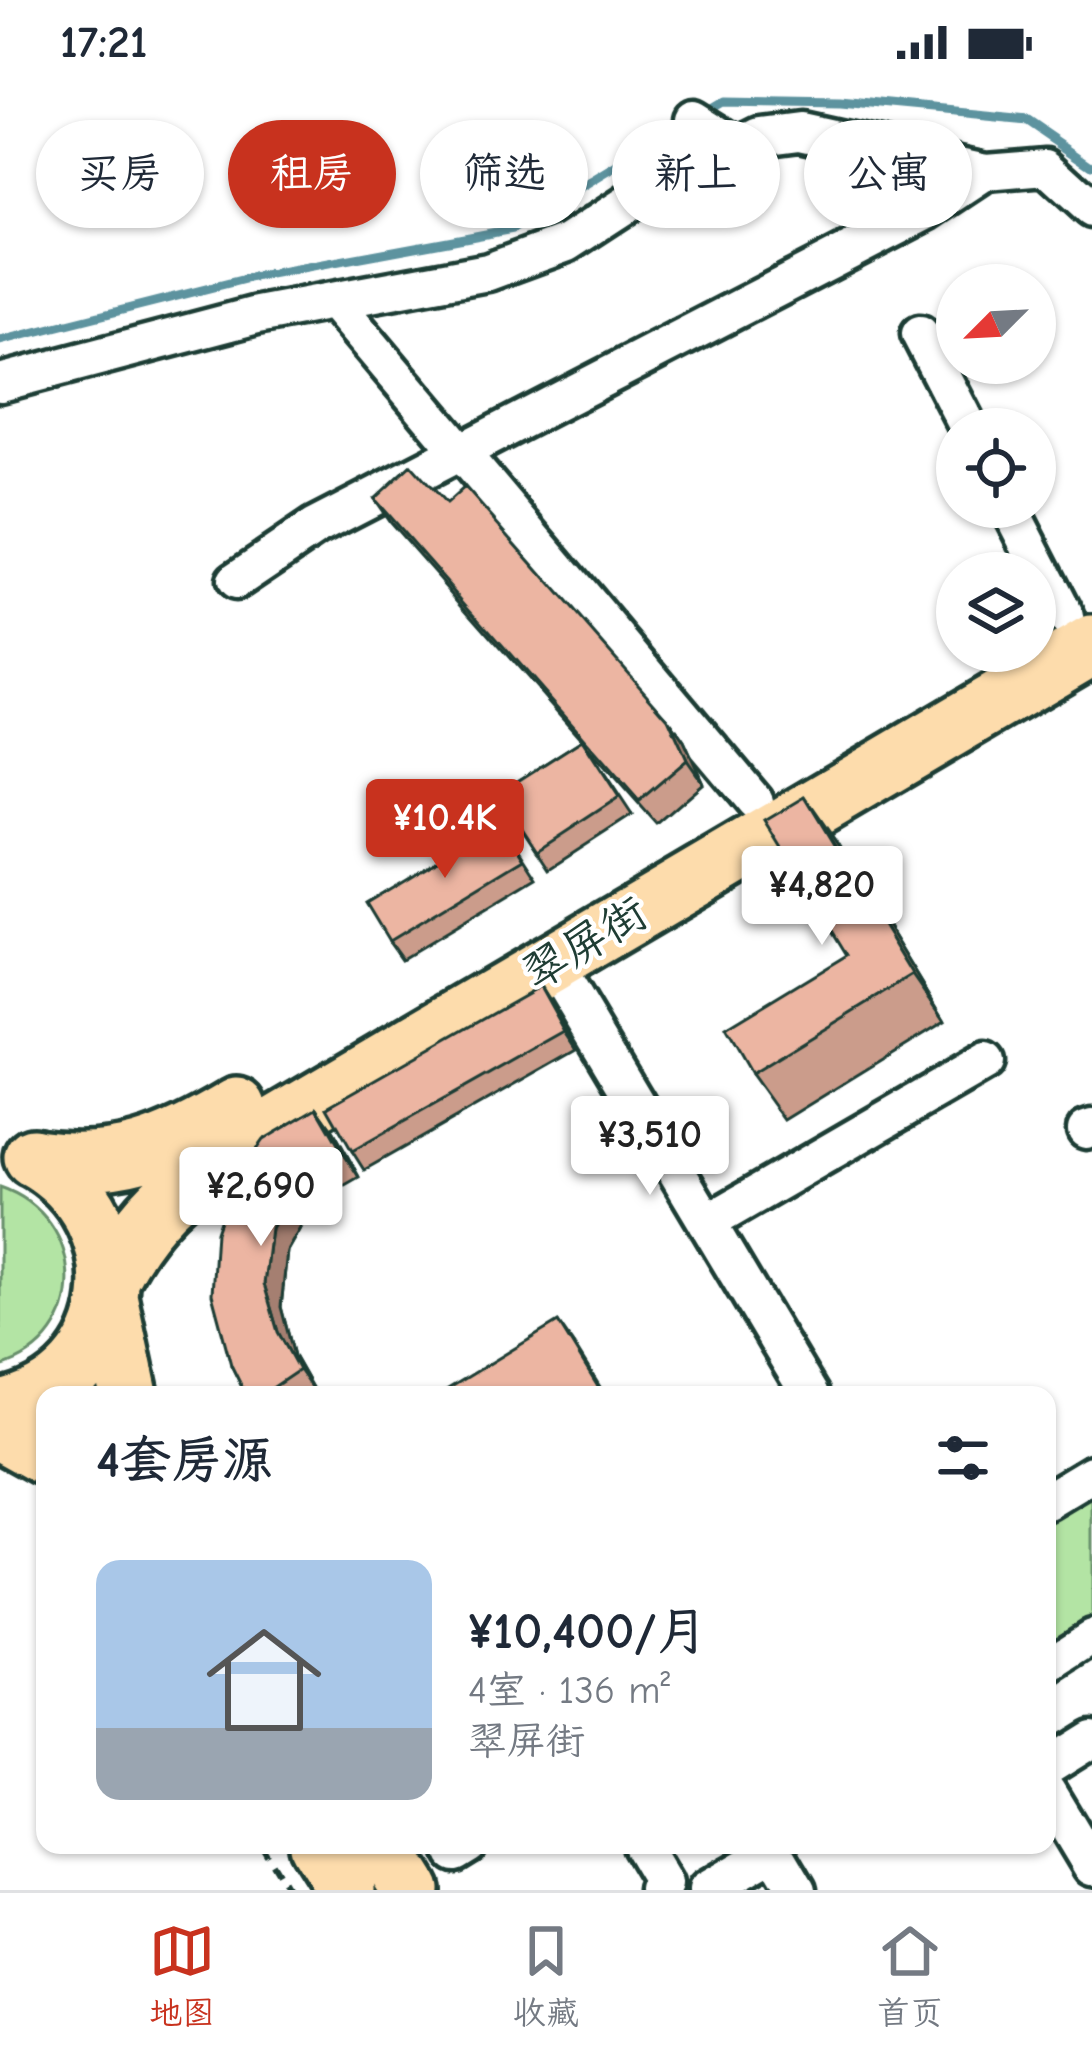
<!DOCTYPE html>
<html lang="zh">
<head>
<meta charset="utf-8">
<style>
  body { margin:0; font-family:"Comic Neue","LXGW WenKai TC",sans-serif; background:#f2f2f3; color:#1f2937; height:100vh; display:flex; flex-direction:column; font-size:45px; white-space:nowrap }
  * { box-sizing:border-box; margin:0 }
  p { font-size:39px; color:#747a83 }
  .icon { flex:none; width:66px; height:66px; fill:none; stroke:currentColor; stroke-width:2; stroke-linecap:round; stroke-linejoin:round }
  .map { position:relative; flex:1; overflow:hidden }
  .details { position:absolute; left:36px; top:1302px; width:1020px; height:468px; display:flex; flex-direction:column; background:#fff; border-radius:24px; box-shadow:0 3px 9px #0004 }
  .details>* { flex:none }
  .hud { position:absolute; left:36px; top:36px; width:1020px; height:108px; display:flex; gap:24px }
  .needle { width:78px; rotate:246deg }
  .buttons { position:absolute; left:936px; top:180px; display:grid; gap:24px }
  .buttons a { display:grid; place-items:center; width:120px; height:120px; border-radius:50%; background:#fff; box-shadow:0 3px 9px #0004; font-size:60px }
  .price { position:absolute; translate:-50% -102px; padding:0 27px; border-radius:12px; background:#fff; color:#222; font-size:39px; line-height:78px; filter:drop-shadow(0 3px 6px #0008) }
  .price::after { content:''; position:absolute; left:50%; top:72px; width:36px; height:27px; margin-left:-18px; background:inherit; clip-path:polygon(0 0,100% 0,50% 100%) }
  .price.current { background:#c8321e; color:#fff }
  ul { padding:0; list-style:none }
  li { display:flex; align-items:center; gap:36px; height:300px; padding:0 60px }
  li span { display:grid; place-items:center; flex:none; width:336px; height:240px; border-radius:24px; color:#555 }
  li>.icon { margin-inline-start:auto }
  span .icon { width:144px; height:144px; fill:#fffc; stroke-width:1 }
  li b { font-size:51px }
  h2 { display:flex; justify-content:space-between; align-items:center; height:144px; padding:0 60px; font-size:51px }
  .pill { padding:0 42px; border-radius:54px; background:#fff; box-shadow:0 3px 9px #0004; font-size:42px; line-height:108px }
  .pill.current { background:#c8321e; color:#fff }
  .status { display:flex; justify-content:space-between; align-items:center; height:84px; padding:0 60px; background:#fff; direction:ltr }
  .status svg { height:33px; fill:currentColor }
  .dock { display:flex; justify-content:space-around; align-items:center; height:168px; border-top:3px solid #e0e1e3; background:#fff; font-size:33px; color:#747a83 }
  .dock a { display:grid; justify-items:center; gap:6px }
  .dock .current { color:#c8321e }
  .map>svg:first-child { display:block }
</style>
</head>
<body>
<div class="status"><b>17:21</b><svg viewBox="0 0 49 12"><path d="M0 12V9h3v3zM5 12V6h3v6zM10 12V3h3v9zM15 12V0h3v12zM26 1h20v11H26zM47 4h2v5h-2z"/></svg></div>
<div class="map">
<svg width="1092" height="1806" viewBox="0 0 1092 1806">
  <rect width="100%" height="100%" fill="#fff"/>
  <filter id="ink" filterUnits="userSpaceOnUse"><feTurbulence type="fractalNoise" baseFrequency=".00833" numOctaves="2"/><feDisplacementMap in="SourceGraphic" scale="24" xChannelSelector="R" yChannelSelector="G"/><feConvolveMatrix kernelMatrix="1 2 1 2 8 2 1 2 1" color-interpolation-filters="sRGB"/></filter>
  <g filter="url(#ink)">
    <path fill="#b3e4a4" stroke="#69906c" stroke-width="3" d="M0 1103C88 1133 93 1256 0 1283Z
      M1092 1401V1534L1047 1563V1427Z"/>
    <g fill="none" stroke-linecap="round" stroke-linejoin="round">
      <path stroke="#5d939f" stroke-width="9" d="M705 29 725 17 837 19 1028 37 1092 81
        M0 257 253 193 513 145 690 38"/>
      <g stroke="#1f3d34" stroke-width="45">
        <path id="minor" d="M695 35 738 62
          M335 219 755 718
          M920 250 969 345
          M0 299 257 231 488 188 567 159 627 120 761 52 800 47 986 88 1046 83 1092 125
          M1009 423 1066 534
          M235 497 315 443 927 127 986 88
          M552 879 810 1311
          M1086 1046 1092 1044
          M707 1139 985 978
          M1047 1417 1092 1390
          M1047 1583 1092 1554
          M1047 1683 1092 1655
          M1047 1708 1092 1783
          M641 1761 664 1800 657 1806
          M455 1769 468 1761
          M707 1806 774 1767 797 1806"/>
      </g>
      <g stroke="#1f3d34" stroke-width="66">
        <path id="primary" d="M34 1074C117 1086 167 1065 237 1023
          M110 1193C135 1145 163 1115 207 1082L1092 561
          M109 1217 129 1311
          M0 1326C132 1300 145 1135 33 1073
          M0 1347 45 1372
          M318 1761 346 1806
          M383 1761 411 1806"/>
      </g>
      <path stroke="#1f3d34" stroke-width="6" stroke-dasharray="12 9" stroke-linecap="butt" d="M261 1761 288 1806"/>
      <use href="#minor" stroke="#fff" stroke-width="36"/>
      <use href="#primary" stroke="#fddcac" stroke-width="57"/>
    </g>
    <path fill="#cb9c8b" stroke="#1f3d34" stroke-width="3" d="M374 415 446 420 668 634 684 657 703 699 656 740 585 660 632 731 549 785 499 709 582 656 390 438Z
      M501 738 537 794 402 875 389 857Z
      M837 759 945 937 784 1036 751 990 847 871Z
      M552 921 577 965 364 1086 352 1067Z
      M317 1024 334 1048 359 1093 315 1118 287 1167 281 1223 294 1272 315 1309 313 1311H246L231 1281Z"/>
    <path fill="#a57f71" stroke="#1f3d34" stroke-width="3" d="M668 634 684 657 703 699 687 676Z
      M805 713 837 759 945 937 913 891Z
      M540 902 552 921 577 965 565 947Z
      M317 1024 334 1048 359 1093 343 1069Z
      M298 1095 315 1118 287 1167 281 1223 294 1272 315 1309 299 1286 278 1248 264 1200 271 1144Z
      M558 1238 574 1261 605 1311H603Z"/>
    <path fill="#ecb5a2" stroke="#1f3d34" stroke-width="3" d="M411 381 446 420 465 403 668 634 687 676 639 717 374 415Z
      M582 656 619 713 537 767 499 709Z
      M805 713 913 891 751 990 725 945 847 871 765 737Z
      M501 738 524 775 389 857 366 819Z
      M540 902 565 947 352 1067 327 1023Z
      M317 1024 343 1069 298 1095 271 1144 264 1200 278 1248 299 1286 262 1311H246L231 1281 212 1210 216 1148 233 1098 263 1056Z
      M558 1238 603 1311H438Z"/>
  </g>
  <g text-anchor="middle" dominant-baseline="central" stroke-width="9" stroke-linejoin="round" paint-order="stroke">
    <g font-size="45" fill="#1f3d34" stroke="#fff">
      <text transform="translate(585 859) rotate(-31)">翠屏街</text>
    </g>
  </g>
</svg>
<div class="buttons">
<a><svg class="needle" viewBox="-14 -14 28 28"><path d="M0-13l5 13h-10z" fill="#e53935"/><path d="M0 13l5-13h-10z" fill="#747a83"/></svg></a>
<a><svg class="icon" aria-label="locate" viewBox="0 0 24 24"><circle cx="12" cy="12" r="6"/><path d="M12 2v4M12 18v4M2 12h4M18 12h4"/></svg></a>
<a><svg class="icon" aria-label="layers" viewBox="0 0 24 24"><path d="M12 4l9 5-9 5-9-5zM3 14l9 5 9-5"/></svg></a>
</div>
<b class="price current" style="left:445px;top:797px">¥10.4K</b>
<b class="price" style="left:822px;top:864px">¥4,820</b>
<b class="price" style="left:650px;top:1114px">¥3,510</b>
<b class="price" style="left:261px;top:1165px">¥2,690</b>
<div class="hud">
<a class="pill">买房</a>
<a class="pill current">租房</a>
<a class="pill">筛选</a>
<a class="pill">新上</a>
<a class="pill">公寓</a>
</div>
<section class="details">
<h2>4套房源<svg class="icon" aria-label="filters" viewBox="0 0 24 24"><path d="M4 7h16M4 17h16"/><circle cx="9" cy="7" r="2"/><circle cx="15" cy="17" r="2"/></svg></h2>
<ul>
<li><span style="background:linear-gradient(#a9c7e8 70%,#9aa5b1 0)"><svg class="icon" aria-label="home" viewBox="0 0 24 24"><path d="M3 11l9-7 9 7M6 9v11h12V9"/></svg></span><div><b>¥10,400/月</b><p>4室 · 136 m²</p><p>翠屏街</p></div></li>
</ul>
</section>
</div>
<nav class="dock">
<a class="current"><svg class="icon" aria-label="map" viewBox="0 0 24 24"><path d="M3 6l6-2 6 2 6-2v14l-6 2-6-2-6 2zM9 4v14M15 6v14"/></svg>地图</a>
<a><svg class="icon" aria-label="saved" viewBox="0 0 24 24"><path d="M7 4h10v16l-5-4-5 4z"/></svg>收藏</a>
<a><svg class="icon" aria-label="home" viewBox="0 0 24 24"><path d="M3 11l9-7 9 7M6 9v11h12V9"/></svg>首页</a>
</nav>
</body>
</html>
